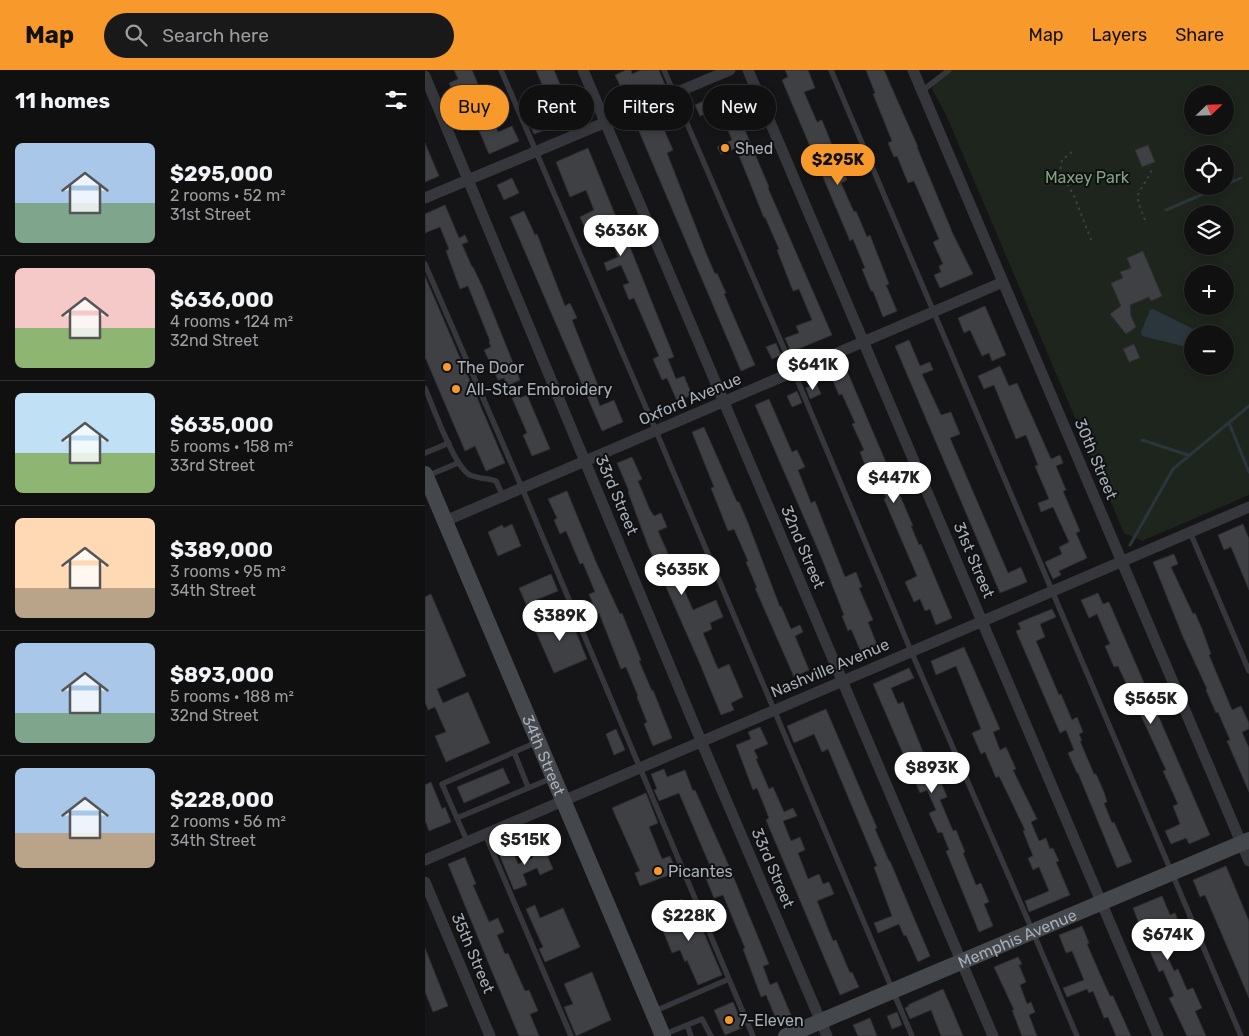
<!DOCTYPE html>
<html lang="en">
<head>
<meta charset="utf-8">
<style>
  body { margin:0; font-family:Rubik,sans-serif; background:#19191a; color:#f1f3f6; height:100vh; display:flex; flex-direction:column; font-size:19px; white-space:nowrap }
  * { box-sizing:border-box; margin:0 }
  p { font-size:16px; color:#9c9d9f }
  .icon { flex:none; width:28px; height:28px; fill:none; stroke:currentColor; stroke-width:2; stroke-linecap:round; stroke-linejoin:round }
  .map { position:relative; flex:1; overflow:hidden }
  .drawer { display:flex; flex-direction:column; background:#101011; width:425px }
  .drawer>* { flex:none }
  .banner { position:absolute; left:15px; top:15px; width:475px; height:45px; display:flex; gap:10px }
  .needle { width:32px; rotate:67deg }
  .fabs { position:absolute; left:759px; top:15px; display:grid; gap:10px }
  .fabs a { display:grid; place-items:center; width:50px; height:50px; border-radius:50%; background:#101011; box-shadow:0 2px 8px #0003,0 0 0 1px #303031; font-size:25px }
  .price { position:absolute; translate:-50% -42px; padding:0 11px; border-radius:18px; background:#fff; color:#222; font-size:16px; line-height:32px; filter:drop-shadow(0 1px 2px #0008) }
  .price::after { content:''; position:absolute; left:50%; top:30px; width:15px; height:11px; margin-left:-8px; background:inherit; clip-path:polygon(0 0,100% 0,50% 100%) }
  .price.on { background:#f8992b; color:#111 }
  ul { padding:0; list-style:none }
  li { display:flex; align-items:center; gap:15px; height:125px; padding:0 15px }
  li+li { border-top:1px solid #303031 }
  li span { display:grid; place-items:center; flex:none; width:140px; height:100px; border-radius:8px; color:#555 }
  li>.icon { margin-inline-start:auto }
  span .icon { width:60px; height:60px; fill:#fffc; stroke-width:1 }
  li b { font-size:21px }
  h2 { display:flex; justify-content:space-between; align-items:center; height:60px; padding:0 15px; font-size:21px }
  .tag { padding:0 18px; border-radius:22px; background:#101011; box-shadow:0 2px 8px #0003,0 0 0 1px #303031; font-size:18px; line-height:45px }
  .tag.on { background:#f8992b; color:#111 }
  header { display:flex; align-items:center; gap:30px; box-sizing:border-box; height:70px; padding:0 25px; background:#f8992b; color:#111 }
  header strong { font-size:24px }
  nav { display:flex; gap:28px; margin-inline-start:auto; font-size:18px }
  .search { width:350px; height:45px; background:#19191a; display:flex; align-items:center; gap:12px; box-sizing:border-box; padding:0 18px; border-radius:28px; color:#9c9d9f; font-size:19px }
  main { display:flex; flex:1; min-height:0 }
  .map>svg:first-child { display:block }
</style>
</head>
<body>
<header>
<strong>Map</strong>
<div class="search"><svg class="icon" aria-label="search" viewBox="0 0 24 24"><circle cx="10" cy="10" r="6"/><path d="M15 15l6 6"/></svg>Search here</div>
<nav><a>Map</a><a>Layers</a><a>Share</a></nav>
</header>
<main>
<section class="drawer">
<h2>11 homes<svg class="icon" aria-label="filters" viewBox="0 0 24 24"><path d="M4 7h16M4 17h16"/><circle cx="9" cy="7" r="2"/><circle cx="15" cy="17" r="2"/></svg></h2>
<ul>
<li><span style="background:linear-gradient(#a9c7e8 60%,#7fa58c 0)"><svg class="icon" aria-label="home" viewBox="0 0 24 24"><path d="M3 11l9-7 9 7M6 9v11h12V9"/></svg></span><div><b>$295,000</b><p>2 rooms · 52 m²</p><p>31st Street</p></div></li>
<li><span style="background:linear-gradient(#f6c9c9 60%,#8fb573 0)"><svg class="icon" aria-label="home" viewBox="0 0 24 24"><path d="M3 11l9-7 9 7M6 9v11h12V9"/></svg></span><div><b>$636,000</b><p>4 rooms · 124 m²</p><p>32nd Street</p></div></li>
<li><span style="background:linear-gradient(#bfe0f5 60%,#8fb573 0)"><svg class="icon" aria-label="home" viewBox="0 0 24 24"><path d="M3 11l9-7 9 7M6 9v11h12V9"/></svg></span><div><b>$635,000</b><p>5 rooms · 158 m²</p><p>33rd Street</p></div></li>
<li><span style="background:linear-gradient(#ffd9b3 70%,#b9a48a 0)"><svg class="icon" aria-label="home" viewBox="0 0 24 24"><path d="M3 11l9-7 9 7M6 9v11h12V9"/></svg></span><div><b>$389,000</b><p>3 rooms · 95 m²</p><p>34th Street</p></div></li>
<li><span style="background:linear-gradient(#a9c7e8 70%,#7fa58c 0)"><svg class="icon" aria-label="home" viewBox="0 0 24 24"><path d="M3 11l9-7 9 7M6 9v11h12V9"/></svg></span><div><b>$893,000</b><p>5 rooms · 188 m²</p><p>32nd Street</p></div></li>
<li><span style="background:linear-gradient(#a9c7e8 65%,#b9a48a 0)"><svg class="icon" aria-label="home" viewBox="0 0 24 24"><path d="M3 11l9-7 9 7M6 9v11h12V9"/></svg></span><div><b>$228,000</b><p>2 rooms · 56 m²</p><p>34th Street</p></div></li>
</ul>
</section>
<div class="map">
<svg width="824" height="966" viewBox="0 0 824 966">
  <rect width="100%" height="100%" fill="#151517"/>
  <path fill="#1d251d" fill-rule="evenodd" d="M528 0H824V425L717 471 699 463 522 47 507 19 509 14ZM768 24H800V56H768ZM768 84H800V116H768ZM768 144H800V176H768ZM768 204H800V236H768ZM768 264H800V296H768Z"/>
  <path fill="#2a363b" d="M728 239 768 259 762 277 717 266 716 262 725 240Z"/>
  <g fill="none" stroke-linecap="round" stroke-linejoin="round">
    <path stroke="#2a363b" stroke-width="3" d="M800 115 816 108
      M741 140 797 116
      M804 353 824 402
      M717 370 763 385
      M705 475 748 399 824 336"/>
  </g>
  <path fill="#3f4044" stroke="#2f2f33" d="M29 0H47L73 62 87 56 94 71 64 84 38 23 30 26 24 13 33 9Z
    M111 0H129L149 47 137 52 126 27 123 29Z
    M201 0H206L207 4 216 0H234L240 15 223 22 220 17 200 26 190 5Z
    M360 0H383L390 18 379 22 392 52 397 50 407 75 408 74 422 110 416 113 429 142 431 141 442 167 445 165 464 214 461 215 472 241 458 247 448 221H446L437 199 440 198 428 169 425 171 357 10 363 7Z
    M441 0H459L493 77H492L528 164 548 204 515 218 509 205 516 202 514 196 518 194 508 172 514 169 489 111 483 113 472 86 469 87 463 73 467 71 448 24 450 23Z
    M303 20 344 117 343 118 407 265 366 282 360 268 374 263 371 256 387 250 374 219 368 221 352 180 354 179 340 147 339 148 311 78 296 84 292 77 307 70 298 48 297 49 293 39 275 46 270 35Z
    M240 42 245 54 238 57 248 80 242 83 281 183 290 204 292 203 301 223 299 224 330 295 316 301 213 59 231 52 229 47Z
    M114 48 120 60 109 64 104 52Z
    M0 73 14 106 0 112Z
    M723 75 730 92 717 97 710 80Z
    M163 78 189 142 201 167 249 287 243 289 251 309 259 306 267 325 252 331 242 308 237 310 228 289 234 286 209 228 204 230 198 215 204 213 196 195 182 201 179 193 193 187 185 166 182 168 175 150 159 156 155 147 169 140 161 120 145 127 131 92Z
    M87 108 94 123 79 130 72 115Z
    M20 135 34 168 40 165 43 172 37 174 47 197H48L58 218 95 310 82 316 79 308 73 310 59 280 66 277 64 272 65 271 43 216 35 219 21 181 24 179 15 157 0 163V144Z
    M99 141 110 165 112 164 140 236 145 233 152 248 147 250 174 318 169 320 175 336 189 330 198 352 177 361 85 147Z
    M718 181 737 226 726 231 724 227 705 235 706 246 711 257 701 264 685 244 696 236 686 213 698 208 695 202 706 198 702 188Z
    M0 206 80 393 61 401 50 376 40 381 0 287Z
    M560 236 581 285 567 291 564 283 557 286 545 260 539 263 533 248Z
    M484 270 495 296 505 292 508 300 497 304 516 345 526 342 535 364 525 368 583 503 596 497 602 512 575 523 470 276Z
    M351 273 356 285 347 289 341 277Z
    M709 274 715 288 704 292 698 279Z
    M420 296 488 456H486L494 475 496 474 527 548 511 555 505 539 500 541 495 529 489 532 480 512 492 506 459 429 461 428 449 400 445 393 440 395 435 382 439 380 427 354 430 353 417 324 414 325 404 302Z
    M575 296 584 316 592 313 626 389 635 385 638 393 631 396 641 420 638 421 655 461 651 463 662 488 634 501 636 505 628 509 620 492 637 484 634 477 644 472 628 437 616 442 613 433 624 429 610 396 613 395 601 365 591 369 569 315 559 319 553 306Z
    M391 313 396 324 385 329 381 318Z
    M372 321 377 333 367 337 362 326Z
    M94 325 95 328 102 325 125 379 107 386 98 365 102 363 87 328Z
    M344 329 367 382 372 380 380 397 373 400 386 433 390 431 420 507 431 502 437 517 434 518 448 550 443 552 452 575 436 582 426 559 423 561 417 546 419 545 397 489 330 335Z
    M279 357 312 432H314L323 453 355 537 356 536 366 559 375 555 378 562 370 566 384 600 369 607 330 518H332L321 492 323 491 309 459 303 461 286 418 289 417 267 362Z
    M207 387 217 409 213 411 225 440 229 446 236 443 242 457 233 461 268 540 291 530 298 547 285 553 287 559 278 563 293 599 304 594 318 627 306 633 309 640 296 645 275 594 223 476 203 422 204 421 192 393Z
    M142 421 171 492 195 544 197 543 216 590 214 591 227 621 228 620 247 668 228 676 219 654 222 652 212 627 213 626 201 597 196 599 174 543 172 544 164 524 170 522 158 493 155 494 141 461 135 464 129 450 132 448 123 429Z
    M87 454 96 476 73 486 63 462 77 455 79 458Z
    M818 454 824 469V520L806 477 799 480 793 465Z
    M749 484 753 494 746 497 768 544 770 543 777 559 786 584 784 585 807 640 816 636 824 653V659L817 662 824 678V722L802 671 805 670 793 642 791 643 781 620 782 619 758 567 728 492Z
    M126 504 133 521 101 534 94 518Z
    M673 523 678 534 684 532 785 765 764 774 761 768 746 774 740 761 755 754 748 736 753 734 738 701 741 700 693 596 689 597 680 576 685 574 672 544 664 548 656 530Z
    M6 524 41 606 12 619 18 633 43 622 65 673 21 692 10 666 21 662 10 637 3 640 0 632V527Z
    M627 539 631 547 615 554 620 567 611 571 634 625 636 624 647 650 652 647 658 662 654 664 657 671H655L669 704H671L679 722 682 732 679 733 687 753 689 752 707 792 692 798 653 703H652L643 683 649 680 641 660 635 663 591 561 596 559 593 553Z
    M142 540 162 589 129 603 108 555Z
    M539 577 575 659 568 662 575 680 581 677 591 699 588 700 612 749 606 752 614 771 621 768 625 779 628 778 634 791 631 792 645 825 604 842 600 831 624 821 614 797 608 800 603 788 608 786 598 761 600 760 574 706 571 708 560 682 556 684 547 663 556 659 531 596 511 605 506 591Z
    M484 598 489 608 466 618 473 634 478 632 498 682H500L511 708 514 707 522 727 515 730 528 761 531 760 540 782 538 783 551 815 556 813 564 832 559 834 568 856 554 862 521 781 524 780 517 762 513 763 504 743 511 740 502 720 495 723 448 614Z
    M401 639 452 758 450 759 464 791H465L505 886 493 892 481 865 479 866 474 854 453 863 449 853 467 846 449 797 452 796 403 679 397 682 389 664 369 673 362 656Z
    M335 657 343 674 329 680 333 688 331 689 344 719 348 717 359 742 368 738 372 746 358 751 366 771 375 767 380 780 373 783 383 809 394 804 398 814 404 812 409 824 392 831 408 871 411 870 425 903 427 902 434 917 415 925 341 750 344 748 332 718 328 720 311 675 326 669 323 662Z
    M191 659 200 680 189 685 181 664Z
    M78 698 85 713 39 733 32 717Z
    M239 699 242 707 260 700 268 721 270 720 304 796 344 894 338 896 345 915 352 912 366 945 352 951 341 925 336 927 318 879 320 878 298 825 289 828 280 806 288 803 254 723 234 731 229 720 232 719 226 704Z
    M6 712 17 739 20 737 26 752 4 761 0 750V715Z
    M221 723 233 753 224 757 237 789 245 786 252 802 215 816 210 803 215 801 187 738Z
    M118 776 128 799 115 805 112 798 98 804 102 815 89 820 74 784 87 779 93 794 108 788 105 781Z
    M40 787 51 814 48 815 64 852 73 848 79 862 72 865 80 884 83 883 100 921 104 920 113 941 105 944 114 966H94L63 892 23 794Z
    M801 796 824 851V928L780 825 775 827 768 810Z
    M737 826 745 845 750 843 755 855 741 861 742 865 735 869 749 901 753 899 762 920 768 918 777 938 770 941 781 966H762L744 928 749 926 738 900 734 902 719 868 712 871 707 860 715 856 708 838Z
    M257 829 270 859 276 856 297 905 273 915 262 890 260 892 255 880 247 883 233 848 235 847 232 840Z
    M110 835 115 848 138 838 155 877 120 892 114 879 118 877 101 839Z
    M657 856 664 873 662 874 675 904 685 926H688L706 966H691L683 947 679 948 668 921 664 923 662 919 642 927 638 918 659 910 647 881 641 883 634 865Z
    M0 878 23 936 8 942 0 922Z
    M593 887 597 894 594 895 601 912 595 915 602 934 606 932 610 942 604 945 612 966H597L587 940H589L569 897Z
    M167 902 186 950 151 966 139 937 148 934 139 914Z
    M518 919 529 944 538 966H516L506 940 485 949 480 938 484 936 483 935Z
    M308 932 319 957 300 965 289 940Z
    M472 942 477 955 467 959 462 946Z
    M445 948 452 966H433L428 955Z"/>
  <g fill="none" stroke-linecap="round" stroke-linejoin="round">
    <path stroke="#3c3f43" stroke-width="2" stroke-dasharray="2.5 4" stroke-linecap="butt" d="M647 82 637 90 635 101 649 126 667 172
      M720 150C708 120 712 128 726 102L724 96"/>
    <path stroke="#36373c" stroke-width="5.5" d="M76 0 231 361 487 966
      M239 0 369 302 486 581 608 862 652 966
      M406 0 816 966
      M497 21 524 0
      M0 194 97 418 328 966
      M0 318C8 336 29 397 45 405 54 409 63 408 71 411L78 426
      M0 383 24 373
      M2 406 33 393
      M765 462 824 601
      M89 682 103 717
      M32 748 127 708
      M60 764 146 966
      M42 771 17 714 112 672
      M230 941 304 909
      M262 955 266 966
      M240 964 277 949 286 966"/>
    <path stroke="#36373c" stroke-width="11" d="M158 0 568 966
      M323 0 733 966
      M488 0 824 791
      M0 6 276 671 402 966
      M0 128 305 0
      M20 451 578 212
      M0 790 824 437
      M0 812 65 966"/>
    <g stroke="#44474c" stroke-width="16">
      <path id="s1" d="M0 404 238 966"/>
      <path id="s2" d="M361 966 824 770"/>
    </g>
  </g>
  <g fill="#f8992b" stroke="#101012" stroke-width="2">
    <circle cx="300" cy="78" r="5"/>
    <circle cx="22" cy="297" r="5"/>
    <circle cx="31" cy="319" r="5"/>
    <circle cx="233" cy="801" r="5"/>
    <circle cx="304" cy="950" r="5"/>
  </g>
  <g text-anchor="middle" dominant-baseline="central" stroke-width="4" stroke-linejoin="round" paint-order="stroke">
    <g font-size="16" fill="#a6aeb7" stroke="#101012" text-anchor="start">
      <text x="310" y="78">Shed</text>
      <text x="32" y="297">The Door</text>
      <text x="41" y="319">All-Star Embroidery</text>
      <text x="243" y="801">Picantes</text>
      <text x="314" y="950">7-Eleven</text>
    </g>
    <g font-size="16" fill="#7fa37c" stroke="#101012">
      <text x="662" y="107">Maxey Park</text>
    </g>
    <g font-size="16" fill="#a6aeb7" stroke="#101012">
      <text transform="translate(265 329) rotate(-23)">Oxford Avenue</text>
      <text transform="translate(671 389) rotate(67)">30th Street</text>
      <text transform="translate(192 425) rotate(67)">33rd Street</text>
      <text transform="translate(378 477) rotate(67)">32nd Street</text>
      <text transform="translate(549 490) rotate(67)">31st Street</text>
      <text transform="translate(405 598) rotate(-23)">Nashville Avenue</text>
      <text stroke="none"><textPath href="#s1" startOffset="305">34th Street</textPath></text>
      <text transform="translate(348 798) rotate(67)">33rd Street</text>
      <text stroke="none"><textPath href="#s2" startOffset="251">Memphis Avenue</textPath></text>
      <text transform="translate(48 883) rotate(67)">35th Street</text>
    </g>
  </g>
</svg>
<div class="fabs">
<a><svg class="needle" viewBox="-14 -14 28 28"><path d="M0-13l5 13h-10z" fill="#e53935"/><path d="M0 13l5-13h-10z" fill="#9c9d9f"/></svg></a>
<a><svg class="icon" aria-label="locate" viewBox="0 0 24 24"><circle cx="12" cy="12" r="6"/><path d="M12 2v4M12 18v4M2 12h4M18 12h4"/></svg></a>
<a><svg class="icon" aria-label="layers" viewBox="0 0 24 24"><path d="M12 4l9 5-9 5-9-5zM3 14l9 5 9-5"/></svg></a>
<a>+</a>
<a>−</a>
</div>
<b class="price on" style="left:413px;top:116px">$295K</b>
<b class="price" style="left:196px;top:187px">$636K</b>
<b class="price" style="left:388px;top:321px">$641K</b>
<b class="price" style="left:469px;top:434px">$447K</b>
<b class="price" style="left:257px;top:526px">$635K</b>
<b class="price" style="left:135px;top:572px">$389K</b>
<b class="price" style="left:726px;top:655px">$565K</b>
<b class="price" style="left:507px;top:724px">$893K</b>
<b class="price" style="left:100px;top:796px">$515K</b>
<b class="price" style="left:264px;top:872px">$228K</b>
<b class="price" style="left:743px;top:891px">$674K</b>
<div class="banner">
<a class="tag on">Buy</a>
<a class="tag">Rent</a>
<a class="tag">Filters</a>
<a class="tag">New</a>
</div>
</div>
</main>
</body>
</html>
